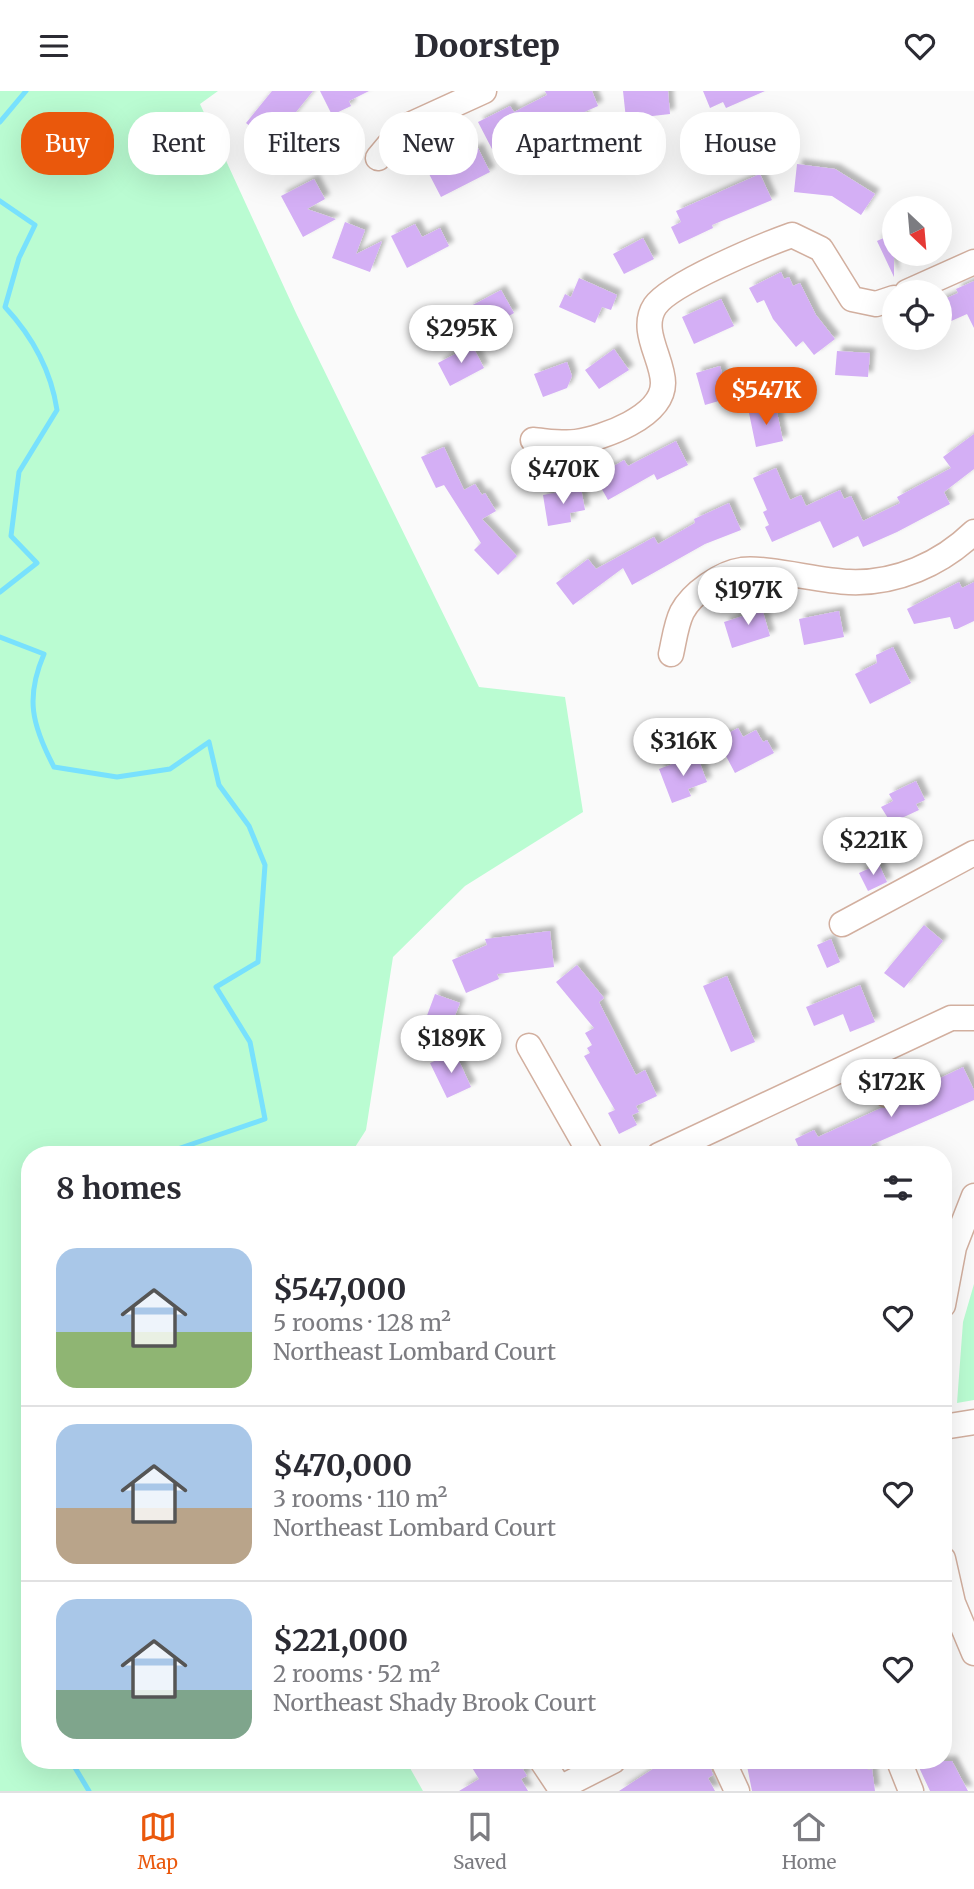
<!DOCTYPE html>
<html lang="en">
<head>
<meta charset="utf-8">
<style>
  body { margin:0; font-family:Merriweather,serif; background:#f2f2f3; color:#2b2b33; height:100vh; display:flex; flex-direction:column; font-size:26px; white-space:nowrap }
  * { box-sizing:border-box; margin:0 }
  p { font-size:23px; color:#7c7c81 }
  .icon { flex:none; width:38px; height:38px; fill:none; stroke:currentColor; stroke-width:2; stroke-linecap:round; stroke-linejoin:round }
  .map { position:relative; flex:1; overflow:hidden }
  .side { position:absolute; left:21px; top:1055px; width:931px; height:623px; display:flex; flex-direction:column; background:#fff; border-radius:28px; box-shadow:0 7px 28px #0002 }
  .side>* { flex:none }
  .top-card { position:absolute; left:21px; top:21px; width:933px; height:63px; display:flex; gap:14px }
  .needle { width:46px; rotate:154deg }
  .buttons { position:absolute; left:882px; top:105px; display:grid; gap:14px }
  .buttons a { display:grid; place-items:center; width:70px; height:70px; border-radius:50%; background:#fff; box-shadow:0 7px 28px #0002; font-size:35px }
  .price { position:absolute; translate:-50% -60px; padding:0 16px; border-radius:24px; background:#fff; color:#222; font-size:23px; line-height:46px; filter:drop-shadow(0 2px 4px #0008) }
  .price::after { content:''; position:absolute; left:50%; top:42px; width:21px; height:16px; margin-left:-10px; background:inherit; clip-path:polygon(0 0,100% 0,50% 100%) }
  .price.active { background:#ea580c; color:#fff }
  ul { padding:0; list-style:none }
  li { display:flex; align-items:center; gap:21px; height:175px; padding:0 35px }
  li+li { border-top:2px solid #e1e1e2 }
  li span { display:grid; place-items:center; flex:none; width:196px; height:140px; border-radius:21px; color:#555 }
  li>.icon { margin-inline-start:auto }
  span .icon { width:84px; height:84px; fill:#fffc; stroke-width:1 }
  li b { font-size:30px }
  h2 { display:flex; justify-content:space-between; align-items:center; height:84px; padding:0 35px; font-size:30px }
  .chip { padding:0 24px; border-radius:28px; background:#fff; box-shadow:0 7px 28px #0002; font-size:24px; line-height:63px }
  .chip.active { background:#ea580c; color:#fff }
  header { display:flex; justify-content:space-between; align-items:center; height:91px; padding:0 35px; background:#fff; font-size:32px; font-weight:800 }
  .dock { display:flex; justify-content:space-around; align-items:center; height:98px; border-top:2px solid #e1e1e2; background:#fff; font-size:19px; color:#7c7c81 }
  .dock a { display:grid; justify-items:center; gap:4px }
  .dock .active { color:#ea580c }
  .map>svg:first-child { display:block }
</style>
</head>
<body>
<header><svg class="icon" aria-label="menu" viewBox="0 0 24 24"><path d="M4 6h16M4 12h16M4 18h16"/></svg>Doorstep<svg class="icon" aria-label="heart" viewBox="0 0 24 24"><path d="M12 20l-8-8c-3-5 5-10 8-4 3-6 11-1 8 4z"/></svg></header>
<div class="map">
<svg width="974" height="1700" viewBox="0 0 974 1700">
  <defs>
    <filter id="shadow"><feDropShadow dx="5" dy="-5" stdDeviation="2" flood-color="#0004"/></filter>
  </defs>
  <rect width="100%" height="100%" fill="#fafafa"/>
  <path fill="#bafcd2" d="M0 0H218L200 13 296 222 479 596 565 606 583 721 465 795 393 866 366 1039 350 1064H30V1670H406L423 1700H0Z
    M974 1193V1309L957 1312 963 1231Z"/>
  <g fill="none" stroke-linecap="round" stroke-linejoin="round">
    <path stroke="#78e1fd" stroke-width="5" d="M0 31 26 0
      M0 110 35 134 19 167 5 216C32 245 51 279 57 319L19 381 11 445 37 472 0 501
      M0 546 44 563C25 607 32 634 54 676L117 686 170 678 209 651 219 694 249 735 265 774 258 871 216 896 250 951 265 1028 160 1064
      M30 1334V1374
      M71 1670 89 1700"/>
  </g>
  <path fill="#d4aff5" filter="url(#shadow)" d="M272 0H313L271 52 246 32Z
    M320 0H369L349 10 351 15 332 24Z
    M545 0H592L598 15 582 22 586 31 571 38 568 30 560 34 556 25 492 58 478 31 510 15 514 21 547 4Z
    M623 0H668L670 23 626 28Z
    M703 0H765L726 17 723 11 710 17Z
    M458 57 462 65 478 57 490 81 441 106 428 81 441 75 437 67Z
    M797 73 835 78 875 103 861 124 832 105 794 101Z
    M760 83 772 109 712 134 713 137 679 153 671 136 681 131 676 120Z
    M314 88 325 108 307 118 336 128 303 146 281 105Z
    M345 131 365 139 356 163 382 150 370 181 332 167Z
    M415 133 422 146 440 137 449 155 407 177 391 145Z
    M894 142V186L877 150Z
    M643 147 654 168 624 183 613 163Z
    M781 181 784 188 789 186 793 195 800 192 816 224 835 248 814 264 803 250 796 256 773 228 764 209 757 212 749 197Z
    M579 187 617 204 611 219 602 216 595 232 559 216 565 203 571 206Z
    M974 190V237L967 223 940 235V210L958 202 956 198Z
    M501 199 514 222 482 240 469 216Z
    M721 208 734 235 694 253 682 226Z
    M472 254 484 277 450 295 438 272Z
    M614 258 629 279 599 298 585 279Z
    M837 260 870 262 868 286 835 284Z
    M567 271 572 285 567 297 543 306 534 283Z
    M720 275 729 307 705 314 696 282Z
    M776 316 783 350 756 356 749 322Z
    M974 343V378L944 401 950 413 897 441 863 456 858 445 833 457 820 430 772 451 765 436 769 434 763 421 767 419 753 387 776 377 790 409 801 404 806 415 840 399 844 408 851 405 863 430 900 412 897 406 951 377 943 366Z
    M676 350 688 374 657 389 654 383 608 409 595 386 624 369 628 375Z
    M444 356 464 399 475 393 482 404 485 402 496 420 482 428 517 465 498 484 474 459 481 452 444 394 436 397 421 366Z
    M581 397 585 419 570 422 571 431 548 435 543 404Z
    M729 412 741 439 705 453 632 494 623 477 573 514 556 492 588 468 596 478 654 446 658 453 695 432 694 428Z
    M959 491 962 497 974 491V530L957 538H954L950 526 914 533 907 518Z
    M761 514 770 545 732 557 724 531 746 524 744 519Z
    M839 520 844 546 804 554 799 528Z
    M893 556 911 592 870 613 855 583 877 572 876 564Z
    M738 637 743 646 756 639 763 651 767 649 774 662 735 682 717 648Z
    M697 664 707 691 688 698 691 705 672 712 659 678Z
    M916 690 925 709 916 713 919 719 891 732 881 716 893 710 889 703Z
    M879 773 887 791 868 800 859 782Z
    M924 834 943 850 904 897 884 882Z
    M550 840 554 876 497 883 499 888 466 902 452 869 487 854 485 848Z
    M831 848 840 871 827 877 817 854Z
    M577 874 604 907 599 911 636 984 645 979 657 1005 636 1015 639 1021 632 1024 637 1034 619 1043 608 1022 615 1019 584 965 590 962 587 957 592 954 585 942 594 937 556 891Z
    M727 885 755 951 731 961 703 895Z
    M860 894 875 931 850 941 843 923 814 935 806 916Z
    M435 903 460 912 454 927 464 930 456 950 422 938Z
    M455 961 471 996 447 1007 430 972Z
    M963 976 974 999V1009L871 1054 876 1064H802L795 1048 814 1039 818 1046 881 1017H892L901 1005 903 1010 930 998 928 993Z
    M468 1670H518L527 1685 521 1688 528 1700H459L479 1688Z
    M675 1670H708L713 1684 708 1687 715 1700H619L659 1674 661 1677Z
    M746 1670H866L868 1679 872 1678 875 1700H752Z
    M916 1670H952L968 1700H930Z"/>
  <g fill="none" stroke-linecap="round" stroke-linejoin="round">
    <g stroke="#d2af9f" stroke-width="27">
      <path id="minor" d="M378 67 403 37 484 0
        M907 201 974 171
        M533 349C546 350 562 353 576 351 603 347 663 326 663 292 663 268 639 239 655 215 671 192 764 154 792 144L821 158 852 208 876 213 894 207
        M671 563C674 550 676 533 682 521 692 502 721 482 742 479 768 476 819 490 849 491 896 493 941 473 974 441
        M842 833 974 762
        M529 955 591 1064
        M869 966 886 1003
        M659 1064 951 927H974
        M943 1214 954 1156 974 1105
        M943 1336 974 1331
        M943 1468 953 1512 974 1562
        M542 1670 562 1700
        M723 1670 737 1700
        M899 1670 911 1700
        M560 1697 613 1670"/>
    </g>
    <use href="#minor" stroke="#fff" stroke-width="24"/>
  </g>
</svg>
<div class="buttons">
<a><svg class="needle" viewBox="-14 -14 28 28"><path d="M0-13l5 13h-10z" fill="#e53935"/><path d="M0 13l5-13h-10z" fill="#7c7c81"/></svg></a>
<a><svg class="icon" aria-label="locate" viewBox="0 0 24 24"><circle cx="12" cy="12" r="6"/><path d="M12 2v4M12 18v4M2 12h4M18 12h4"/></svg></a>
</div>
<b class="price" style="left:461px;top:274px">$295K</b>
<b class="price active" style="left:766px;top:336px">$547K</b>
<b class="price" style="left:563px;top:415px">$470K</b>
<b class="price" style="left:748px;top:536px">$197K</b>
<b class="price" style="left:683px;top:687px">$316K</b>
<b class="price" style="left:873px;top:786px">$221K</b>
<b class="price" style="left:451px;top:984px">$189K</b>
<b class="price" style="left:891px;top:1028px">$172K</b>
<div class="top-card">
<a class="chip active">Buy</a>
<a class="chip">Rent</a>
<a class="chip">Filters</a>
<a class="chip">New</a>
<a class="chip">Apartment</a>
<a class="chip">House</a>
</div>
<section class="side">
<h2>8 homes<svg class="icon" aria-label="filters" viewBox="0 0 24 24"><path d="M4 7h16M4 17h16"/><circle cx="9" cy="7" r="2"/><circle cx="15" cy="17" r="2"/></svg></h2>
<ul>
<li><span style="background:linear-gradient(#a9c7e8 60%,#8fb573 0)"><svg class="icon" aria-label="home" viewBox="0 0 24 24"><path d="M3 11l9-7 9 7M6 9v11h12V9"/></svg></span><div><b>$547,000</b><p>5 rooms · 128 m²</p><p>Northeast Lombard Court</p></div><svg class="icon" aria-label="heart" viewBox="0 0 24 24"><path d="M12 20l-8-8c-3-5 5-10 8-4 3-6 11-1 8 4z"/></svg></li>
<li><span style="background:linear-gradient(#a9c7e8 60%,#b9a48a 0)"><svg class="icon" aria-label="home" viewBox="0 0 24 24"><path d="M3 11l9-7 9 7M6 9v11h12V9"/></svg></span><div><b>$470,000</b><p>3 rooms · 110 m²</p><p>Northeast Lombard Court</p></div><svg class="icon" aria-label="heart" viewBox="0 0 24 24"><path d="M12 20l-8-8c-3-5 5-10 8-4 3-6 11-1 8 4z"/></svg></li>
<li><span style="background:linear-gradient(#a9c7e8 65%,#7fa58c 0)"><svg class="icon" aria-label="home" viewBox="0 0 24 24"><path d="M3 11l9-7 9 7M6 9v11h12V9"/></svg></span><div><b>$221,000</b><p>2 rooms · 52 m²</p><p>Northeast Shady Brook Court</p></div><svg class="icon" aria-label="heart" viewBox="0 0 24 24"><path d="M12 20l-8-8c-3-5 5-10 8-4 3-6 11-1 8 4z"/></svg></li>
</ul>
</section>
</div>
<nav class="dock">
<a class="active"><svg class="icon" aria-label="map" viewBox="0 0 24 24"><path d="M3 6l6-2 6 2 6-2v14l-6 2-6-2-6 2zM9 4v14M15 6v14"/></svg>Map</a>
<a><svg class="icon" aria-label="saved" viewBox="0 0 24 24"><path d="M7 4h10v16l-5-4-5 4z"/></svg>Saved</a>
<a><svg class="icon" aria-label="home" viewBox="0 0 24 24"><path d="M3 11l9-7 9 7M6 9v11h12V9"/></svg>Home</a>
</nav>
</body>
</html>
